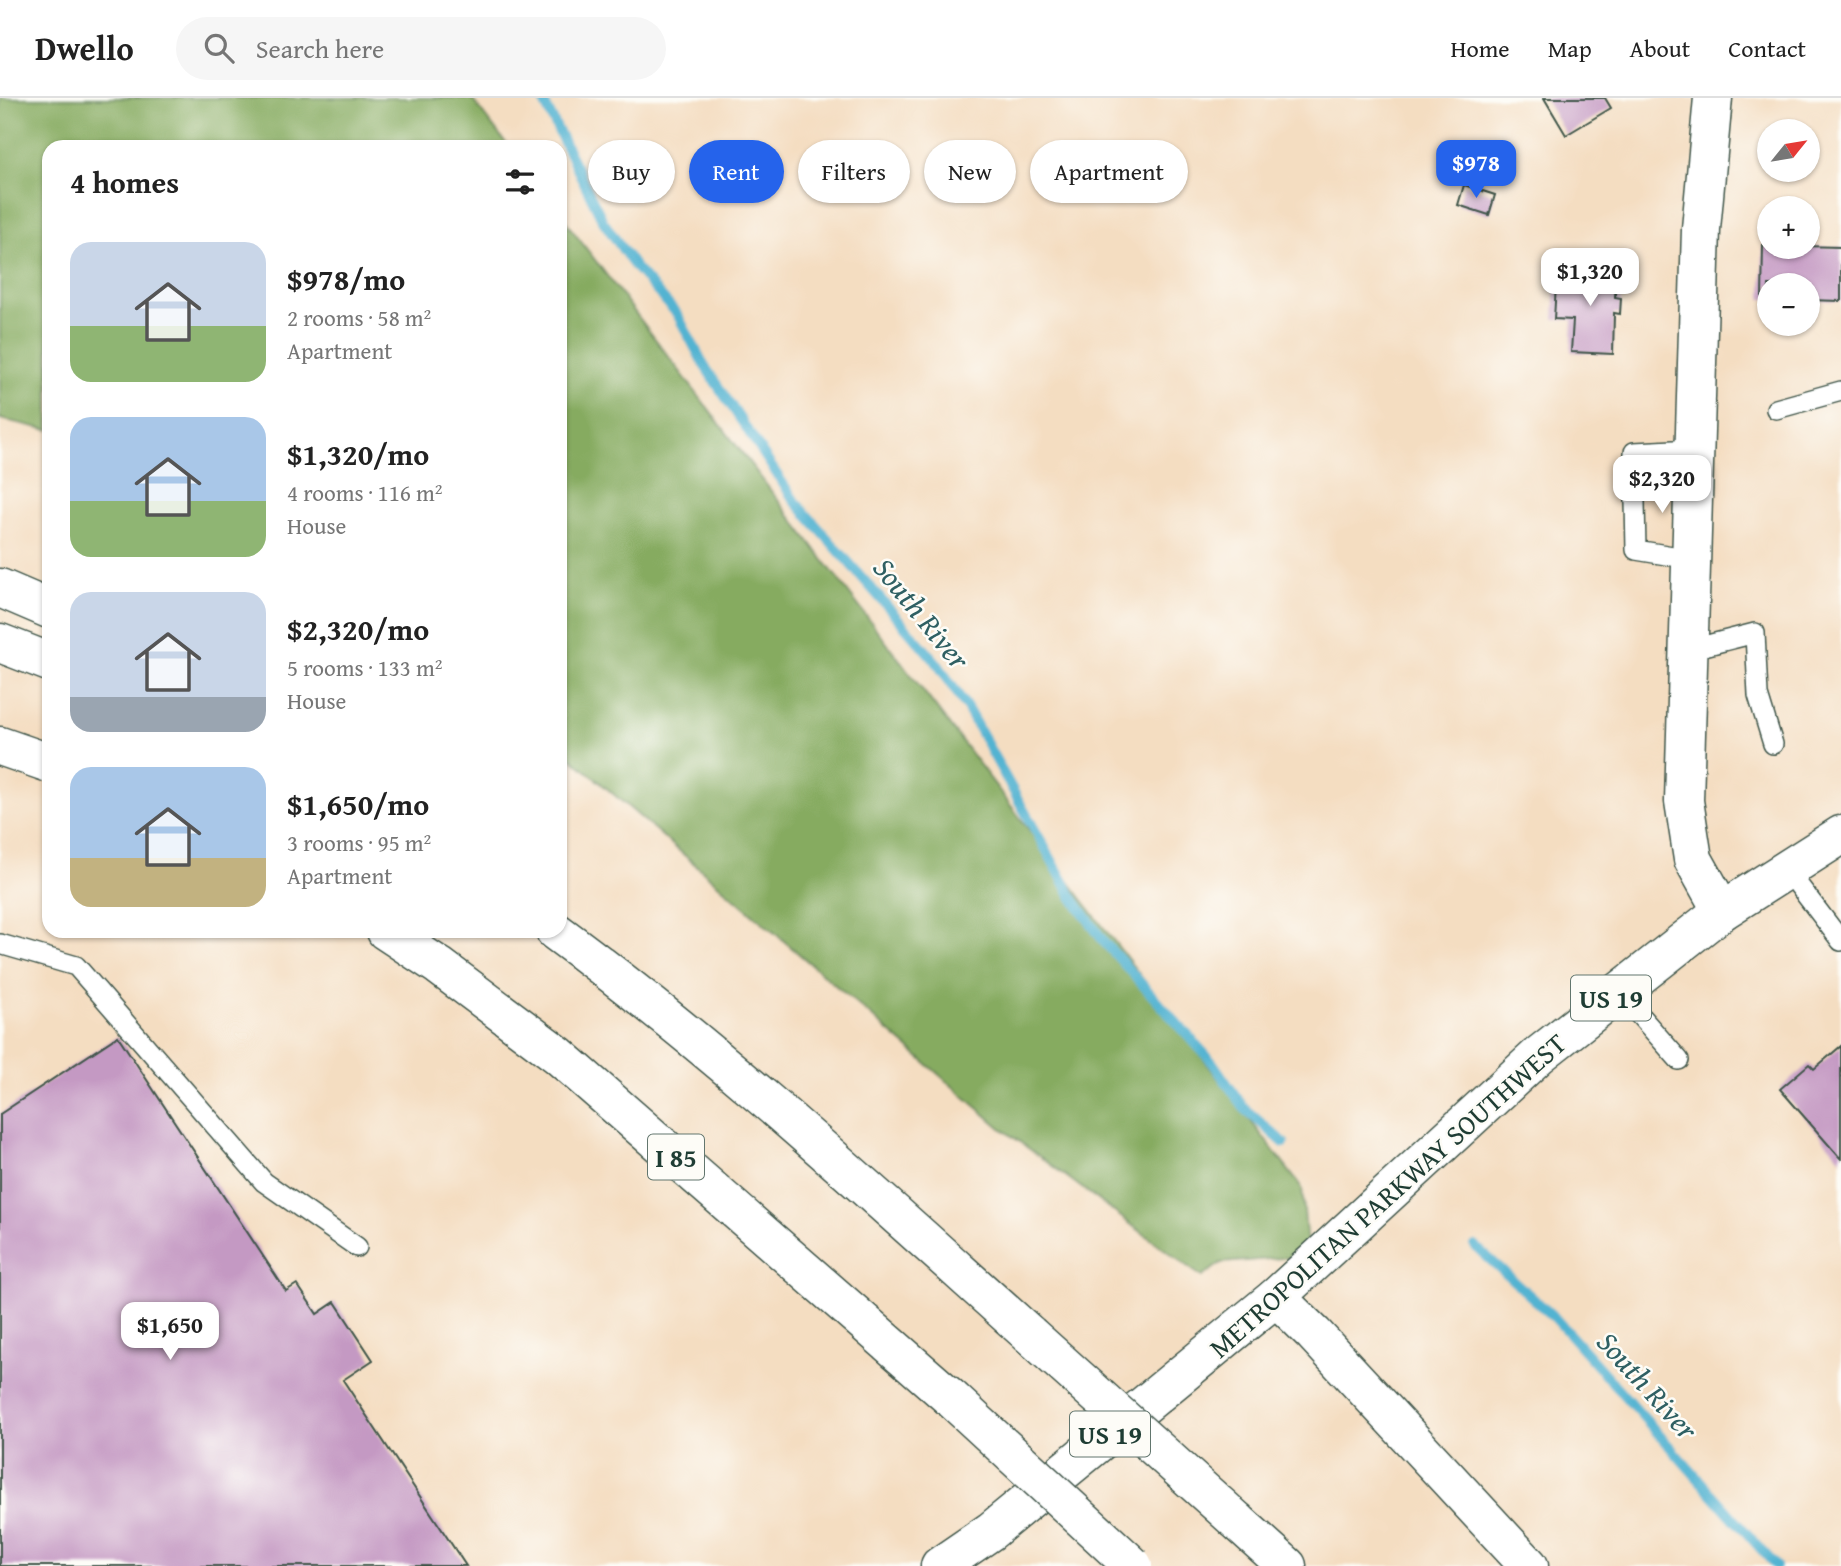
<!DOCTYPE html>
<html lang="en">
<head>
<meta charset="utf-8">
<style>
  body { margin:0; font-family:"Gentium Book Plus",serif; background:#f6f6f6; color:#222; height:100vh; display:flex; flex-direction:column; font-size:26px; white-space:nowrap }
  * { box-sizing:border-box; margin:0 }
  p { font-size:23px; color:#767676 }
  .icon { flex:none; width:38px; height:38px; fill:none; stroke:currentColor; stroke-width:2; stroke-linecap:round; stroke-linejoin:round }
  .map { position:relative; flex:1; overflow:hidden }
  .panel { position:absolute; left:42px; top:42px; width:525px; height:798px; display:flex; flex-direction:column; background:#fff; border-radius:21px; box-shadow:0 2px 5px #0004 }
  .panel>* { flex:none }
  .banner { position:absolute; left:588px; top:42px; width:665px; height:63px; display:flex; gap:14px }
  .needle { width:46px; rotate:60deg }
  .controls { position:absolute; left:1757px; top:21px; display:grid; gap:14px }
  .controls a { display:grid; place-items:center; width:63px; height:63px; border-radius:50%; background:#fff; box-shadow:0 2px 5px #0004; font-size:35px }
  .price { position:absolute; translate:-50% -60px; padding:0 16px; border-radius:14px; background:#fff; color:#222; font-size:23px; line-height:46px; filter:drop-shadow(0 2px 4px #0008) }
  .price::after { content:''; position:absolute; left:50%; top:42px; width:21px; height:16px; margin-left:-10px; background:inherit; clip-path:polygon(0 0,100% 0,50% 100%) }
  .price.selected { background:#2563eb; color:#fff }
  ul { padding:0; list-style:none }
  li { display:flex; align-items:center; gap:21px; height:175px; padding:0 28px }
  li span { display:grid; place-items:center; flex:none; width:196px; height:140px; border-radius:21px; color:#555 }
  li>.icon { margin-inline-start:auto }
  span .icon { width:84px; height:84px; fill:#fffc; stroke-width:1 }
  li b { font-size:30px }
  h2 { display:flex; justify-content:space-between; align-items:center; height:84px; padding:0 28px; font-size:30px }
  .chip { padding:0 24px; border-radius:32px; background:#fff; box-shadow:0 2px 5px #0004; font-size:24px; line-height:63px }
  .chip.selected { background:#2563eb; color:#fff }
  header { display:flex; align-items:center; gap:42px; box-sizing:border-box; height:98px; padding:0 35px; background:#fff; border-bottom:2px solid #e0e0e0 }
  header strong { font-size:33px }
  nav { display:flex; gap:38px; margin-inline-start:auto; font-size:24px }
  .search { width:490px; height:63px; background:#f6f6f6; display:flex; align-items:center; gap:18px; box-sizing:border-box; padding:0 24px; border-radius:38px; color:#767676; font-size:26px }
  .map>svg:first-child { display:block }
</style>
</head>
<body>
<header>
<strong>Dwello</strong>
<div class="search"><svg class="icon" aria-label="search" viewBox="0 0 24 24"><circle cx="10" cy="10" r="6"/><path d="M15 15l6 6"/></svg>Search here</div>
<nav><a>Home</a><a>Map</a><a>About</a><a>Contact</a></nav>
</header>
<div class="map">
<svg width="1841" height="1468" viewBox="0 0 1841 1468">
  <rect width="100%" height="100%" fill="#fdfcf7"/>
  <filter id="ink" filterUnits="userSpaceOnUse"><feTurbulence type="fractalNoise" baseFrequency=".0143" numOctaves="2"/><feDisplacementMap in="SourceGraphic" scale="14" xChannelSelector="R" yChannelSelector="G"/><feConvolveMatrix kernelMatrix="1 2 1 2 8 2 1 2 1" color-interpolation-filters="sRGB"/></filter>
  <filter id="wash" filterUnits="userSpaceOnUse"><feTurbulence type="fractalNoise" baseFrequency=".00686" numOctaves="4" result="noise"/><feDisplacementMap in="SourceGraphic" scale="28" xChannelSelector="R" yChannelSelector="G"/><feGaussianBlur stdDeviation="1.57" result="paint"/><feColorMatrix in="noise" values="0 0 0 0 0 0 0 0 0 0 0 0 0 0 0 0 0 1.4 0 .05"/><feComposite in="paint" operator="in"/></filter>
  <g filter="url(#wash)">
    <rect width="100%" height="100%" fill="#f4ddc1"/>
    <path fill="#86ab60" stroke="#52744a" stroke-width="2" d="M0 0H471L509 49H49V332L0 321Z
      M560 116 1302 1090 1308 1158 1221 1165 1202 1179 1001 1030 560 650Z"/>
    <g fill="none" stroke-linecap="round" stroke-linejoin="round">
      <path stroke="#53b3d1" stroke-width="10" d="M542 0 603 123 634 168 677 216 704 267 794 402 937 565 967 610 1073 800 1104 844 1213 965 1244 1010 1284 1045
        M1475 1148 1555 1220 1776 1468"/>
    </g>
    <g id="blocks">
      <path fill="#c499c3" d="M1544 0H1605L1611 10 1566 37Z
        M1464 87 1495 97 1489 117 1458 107Z
        M1763 147 1841 149V203L1808 202V187H1769V201H1762Z
        M1580 160 1608 161 1607 185H1616L1615 199 1621 200 1620 216 1614 215 1613 256 1571 254 1573 222 1554 221 1556 187 1579 188Z
        M118 938 286 1193 297 1186 317 1216 335 1204 373 1262 343 1282 466 1468H0V1016Z
        M1841 948V1061L1780 991 1809 966 1814 971Z"/>
    </g>
  </g>
  <g filter="url(#ink)">
    <use href="#blocks" fill-opacity="0" stroke="#3f5549" stroke-width="2"/>
    <g fill="none" stroke-linecap="round" stroke-linejoin="round">
      <g stroke="#3f5549" stroke-width="22">
        <path id="lane" d="M1776 311 1841 293
          M1691 461 1636 452 1634 354 1694 351
          M1688 552 1755 535 1758 597 1773 646
          M1787 772 1841 843
          M0 846 76 868 264 1084 357 1149
          M1619 894 1679 962"/>
      </g>
      <g stroke="#3f5549" stroke-width="41">
        <path id="secondary" d="M1713 0 1701 131 1684 703 1693 761 1722 813"/>
      </g>
      <g stroke="#3f5549" stroke-width="41">
        <path id="primary" d="M940 1468 991 1433 1276 1199 1539 957 1722 813 1841 737"/>
      </g>
      <g stroke="#3f5549" stroke-width="41">
        <path id="highway" d="M0 490 49 511
          M0 545 49 564
          M0 648 49 665
          M386 833 439 868 558 957 952 1301
          M555 833C722 956 875 1098 1029 1236
          M1276 1199 1314 1236 1529 1468
          M1237 1423 1287 1468"/>
      </g>
      <use href="#lane" stroke="#fff" stroke-width="19"/>
      <use href="#secondary" stroke="#fff" stroke-width="38"/>
      <use href="#primary" stroke="#fff" stroke-width="38"/>
      <use href="#highway" stroke="#fff" stroke-width="38"/>
      <g stroke="#3f5549" stroke-width="41" stroke-linecap="butt">
        <path id="highway-bridge" d="M1029 1236 1237 1423
          M952 1301 1133 1468"/>
      </g>
      <use href="#highway-bridge" stroke="#fff" stroke-width="38"/>
    </g>
  </g>
  <g text-anchor="middle" dominant-baseline="central" stroke-width="5" stroke-linejoin="round" paint-order="stroke">
    <g fill="#fdfcf7" stroke="#62766e" stroke-width="2">
      <rect x="1571" y="877.5" width="80" height="45" rx="5"/>
      <rect x="648" y="1036.5" width="56" height="45" rx="5"/>
      <rect x="1070" y="1313.5" width="80" height="45" rx="5"/>
    </g>
    <g font-size="26" font-weight="bold" fill="#1f3d34">
      <text x="1611" y="900">US 19</text>
      <text x="676" y="1059">I 85</text>
      <text x="1110" y="1336">US 19</text>
    </g>
    <g font-size="28" fill="#1f3d34" stroke="#fdfcf7">
      <text transform="translate(1387 1097) rotate(-42)">METROPOLITAN PARKWAY SOUTHWEST</text>
    </g>
    <g font-size="30" font-style="italic" fill="#2f6063" stroke="#fdfcf7">
      <text transform="translate(922 515) rotate(51)">South River</text>
      <text transform="translate(1648 1287) rotate(48)">South River</text>
    </g>
  </g>
</svg>
<div class="controls">
<a><svg class="needle" viewBox="-14 -14 28 28"><path d="M0-13l5 13h-10z" fill="#e53935"/><path d="M0 13l5-13h-10z" fill="#767676"/></svg></a>
<a>+</a>
<a>−</a>
</div>
<b class="price selected" style="left:1476px;top:102px">$978</b>
<b class="price" style="left:1590px;top:210px">$1,320</b>
<b class="price" style="left:1662px;top:417px">$2,320</b>
<b class="price" style="left:170px;top:1264px">$1,650</b>
<div class="banner">
<a class="chip">Buy</a>
<a class="chip selected">Rent</a>
<a class="chip">Filters</a>
<a class="chip">New</a>
<a class="chip">Apartment</a>
</div>
<section class="panel">
<h2>4 homes<svg class="icon" aria-label="filters" viewBox="0 0 24 24"><path d="M4 7h16M4 17h16"/><circle cx="9" cy="7" r="2"/><circle cx="15" cy="17" r="2"/></svg></h2>
<ul>
<li><span style="background:linear-gradient(#c9d6e8 60%,#8fb573 0)"><svg class="icon" aria-label="home" viewBox="0 0 24 24"><path d="M3 11l9-7 9 7M6 9v11h12V9"/></svg></span><div><b>$978/mo</b><p>2 rooms · 58 m²</p><p>Apartment</p></div></li>
<li><span style="background:linear-gradient(#a9c7e8 60%,#8fb573 0)"><svg class="icon" aria-label="home" viewBox="0 0 24 24"><path d="M3 11l9-7 9 7M6 9v11h12V9"/></svg></span><div><b>$1,320/mo</b><p>4 rooms · 116 m²</p><p>House</p></div></li>
<li><span style="background:linear-gradient(#c9d6e8 75%,#9aa5b1 0)"><svg class="icon" aria-label="home" viewBox="0 0 24 24"><path d="M3 11l9-7 9 7M6 9v11h12V9"/></svg></span><div><b>$2,320/mo</b><p>5 rooms · 133 m²</p><p>House</p></div></li>
<li><span style="background:linear-gradient(#a9c7e8 65%,#c2b280 0)"><svg class="icon" aria-label="home" viewBox="0 0 24 24"><path d="M3 11l9-7 9 7M6 9v11h12V9"/></svg></span><div><b>$1,650/mo</b><p>3 rooms · 95 m²</p><p>Apartment</p></div></li>
</ul>
</section>
</div>
</body>
</html>
